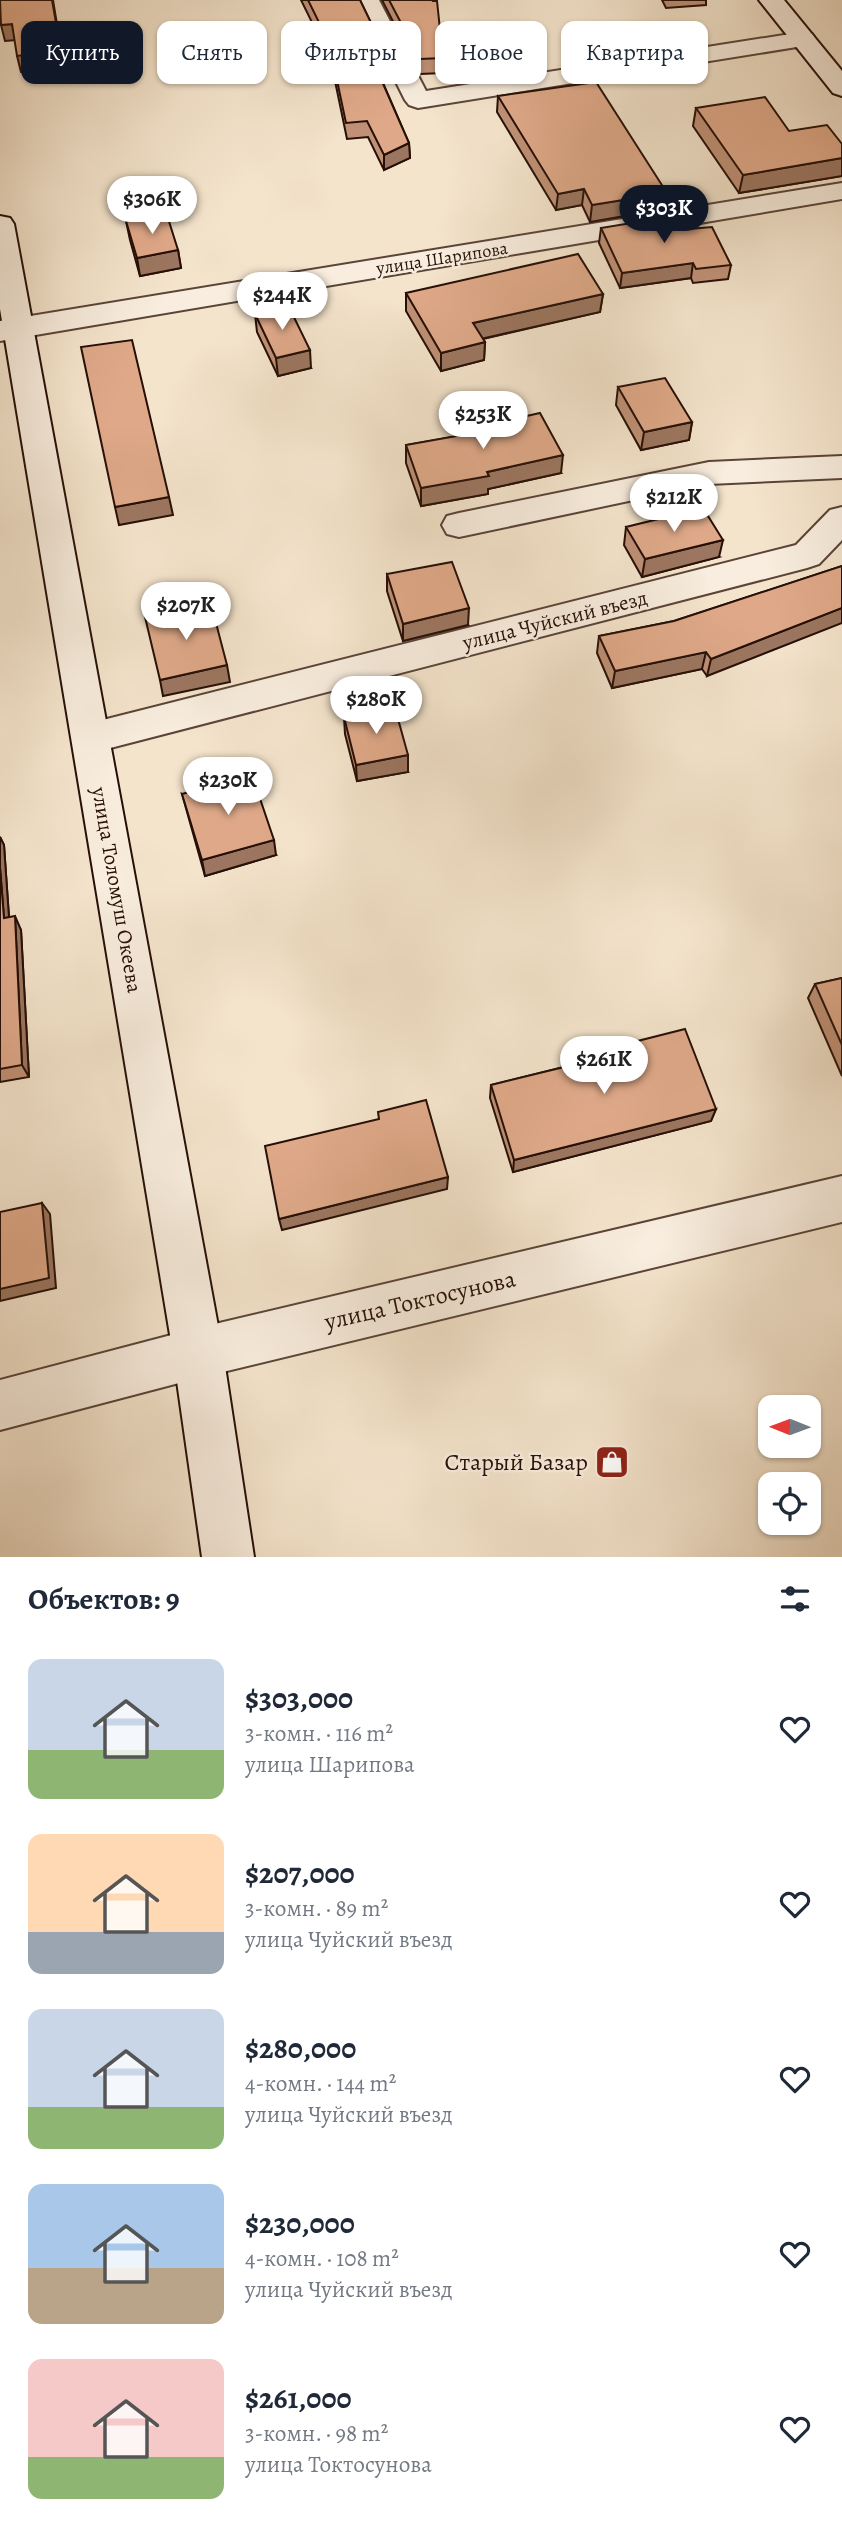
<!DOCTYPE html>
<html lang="ru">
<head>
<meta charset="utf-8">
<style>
  body { margin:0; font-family:Alegreya,serif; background:#f2f2f3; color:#1f2937; height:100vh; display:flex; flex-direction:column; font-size:26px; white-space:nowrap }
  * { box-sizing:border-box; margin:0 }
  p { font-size:23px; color:#747a83 }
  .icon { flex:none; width:38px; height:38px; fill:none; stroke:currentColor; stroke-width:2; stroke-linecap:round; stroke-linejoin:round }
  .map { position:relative; height:1557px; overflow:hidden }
  .drawer { display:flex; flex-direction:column; background:#fff; flex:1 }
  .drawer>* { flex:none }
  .banner { position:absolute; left:21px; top:21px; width:802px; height:63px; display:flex; gap:14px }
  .needle { width:46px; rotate:271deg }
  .fabs { position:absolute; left:758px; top:1395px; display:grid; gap:14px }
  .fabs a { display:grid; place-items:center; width:63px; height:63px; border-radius:14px; background:#fff; box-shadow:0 2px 5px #0004; font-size:35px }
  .price { position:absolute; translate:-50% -60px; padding:0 16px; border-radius:24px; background:#fff; color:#222; font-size:23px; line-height:46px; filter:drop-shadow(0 2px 4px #0008) }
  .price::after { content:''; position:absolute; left:50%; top:42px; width:21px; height:16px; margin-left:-10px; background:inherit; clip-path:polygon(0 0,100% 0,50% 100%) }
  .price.selected { background:#111827; color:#fff }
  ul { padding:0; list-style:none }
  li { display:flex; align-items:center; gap:21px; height:175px; padding:0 28px }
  li span { display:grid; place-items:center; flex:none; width:196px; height:140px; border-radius:14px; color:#555 }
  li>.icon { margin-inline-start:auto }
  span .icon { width:84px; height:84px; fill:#fffc; stroke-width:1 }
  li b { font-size:30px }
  h2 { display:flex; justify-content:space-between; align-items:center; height:84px; padding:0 28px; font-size:30px }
  .tag { padding:0 24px; border-radius:14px; background:#fff; box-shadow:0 2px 5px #0004; font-size:24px; line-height:63px }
  .tag.selected { background:#111827; color:#fff }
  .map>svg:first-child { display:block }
</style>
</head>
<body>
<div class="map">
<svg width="842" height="1557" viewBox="0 0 842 1557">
  <rect width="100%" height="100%" fill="#f4e4cc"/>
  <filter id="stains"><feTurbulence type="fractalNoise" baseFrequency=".00286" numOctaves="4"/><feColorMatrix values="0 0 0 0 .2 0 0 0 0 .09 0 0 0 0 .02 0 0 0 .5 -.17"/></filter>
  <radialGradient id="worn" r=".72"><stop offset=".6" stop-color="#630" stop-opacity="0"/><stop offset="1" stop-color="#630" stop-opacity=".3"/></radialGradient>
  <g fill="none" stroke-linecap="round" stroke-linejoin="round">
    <g stroke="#5a4438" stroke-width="4">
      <path id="street" d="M355 0H379L426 91 803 32 812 34 815 39 812 44 803 46 418 108 409 105 405 100Z
        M842 183V199L0 341V321Z
        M842 456V478L709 484 459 537 447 534 442 525 447 516 459 513 709 462Z
        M842 507V540L819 564 807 568 91 753 78 749 72 738 78 727 91 723 796 545 830 510Z
        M842 1176V1222L198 1378 0 1430V1380L198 1328Z"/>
    </g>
    <g stroke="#260f07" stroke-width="4">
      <path id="secondary" d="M759 0H784L842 71V96L833 93Z
        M0 216 10 218 14 224 223 1353 254 1557H202L173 1353 0 309Z"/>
    </g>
    <use href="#street" fill="#f8edde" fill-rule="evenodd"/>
    <use href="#secondary" fill="#f8edde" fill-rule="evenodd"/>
  </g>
  <path fill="#c09176" stroke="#260f07" stroke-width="2" d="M301 0H360L389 60 390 75 380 76 409 143 410 158 384 170 368 137 347 139 335 81 334 67Z
    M382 0H432L443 58V73L420 74Z
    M662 0H706V5L666 8Z
    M498 96 665 209 590 222 582 205 556 210 497 112Z
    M696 108 842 144V176L739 193 693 126Z
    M126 221 178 250 181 268 140 276 130 240Z
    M601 228 689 229 731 265 728 279 693 283 691 278 620 288 599 243Z
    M406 293 603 294 600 312 483 339 485 342 484 360 441 371 406 311Z
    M255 314 311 368 278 376 257 332Z
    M618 387 692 422 689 440 641 450 616 405Z
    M487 425 561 473 488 489V494L421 506 406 463V445L487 431Z
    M626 527 719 557 642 577 624 545Z
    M842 566 707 676 702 669 612 688 597 653 599 636 674 621Z
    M387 574 468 625 403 641 387 591Z
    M344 717 408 772 357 781 345 734Z
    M182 794 276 855 205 876Z
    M0 837 4 845 9 917 21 930 29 1077 0 1082Z
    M842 978V1076L808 998 815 984Z
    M598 1051 716 1109 711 1121 513 1172 490 1098 491 1085 596 1059Z"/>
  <path fill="#9c7660" stroke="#260f07" stroke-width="2" d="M53 0 64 67 21 72 17 56Z
    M12 24 16 40 5 41 1 25Z
    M409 143 410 158 384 170V155Z
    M842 158V176L739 193 743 175Z
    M584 189 582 205 556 210 558 194Z
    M667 193 665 209 590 222 592 205Z
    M178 250 181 268 140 276 137 258Z
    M693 263 691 278 620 288 622 273Z
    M603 294 600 312 472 341 473 323Z
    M485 342 484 360 441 371V353Z
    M310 350 311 368 278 376 276 358Z
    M692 422 689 440 641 450 644 432Z
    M563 455 561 473 488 489V494L421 506V488L487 472Z
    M169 497 173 515 119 525 115 507Z
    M723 540 719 557 642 577 645 559Z
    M469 608 468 625 403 641V624Z
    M842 608V623L707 676 711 659Z
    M706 652 702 669 612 688 615 671Z
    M227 665 230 682 163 696 160 680Z
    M408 755V772L357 781 356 765Z
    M0 837 4 845 10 932 4 918 0 868Z
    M274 840 276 855 205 876 202 860Z
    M15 916 21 930 29 1077 22 1065Z
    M716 1109 711 1121 513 1172 514 1160Z
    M448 1177 447 1189 282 1230 279 1219Z
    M42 1203 50 1214 56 1288 0 1301V1289Z"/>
  <path fill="#dfa989" stroke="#260f07" stroke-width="2" d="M0 0H52L61 51 17 56 12 24 1 25Z
    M308 0H360L389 60 373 61 409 143 384 155 367 121 346 123 334 66 340 65Z
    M389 0H432L433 1H437L443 58 420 59Z
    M596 82 667 193 592 205 584 189 558 194 498 96Z
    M765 97 789 131 827 125 842 144V158L743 175 696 108Z
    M167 215 178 250 137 258 126 221Z
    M680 215 689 229 712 227 731 265 696 269 693 263 622 273 601 228Z
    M578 254 603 294 473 323 485 342 441 353 406 293Z
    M289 307 310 350 276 358 255 314Z
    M132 340 169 497 115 507 81 347Z
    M665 378 692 422 644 432 618 387Z
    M540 413 563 455 487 472 489 476 421 488 406 445 490 430 487 425Z
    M703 508 723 540 645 559 626 527Z
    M452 562 469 608 403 624 387 574Z
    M842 566V608L711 659 706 652 615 671 599 636 674 621Z
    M211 604 227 665 160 680 145 617Z
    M395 708 408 755 356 765 344 717Z
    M252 775 274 840 202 860 182 794Z
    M0 868 4 918 15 916 22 1065 0 1069Z
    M842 978V1045L815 984Z
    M685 1029 716 1109 514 1160 491 1085 601 1058 598 1051Z
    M426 1100 448 1177 279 1219 265 1146 379 1119 378 1112Z
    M42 1203 49 1278 0 1289V1212Z"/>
  <defs>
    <g id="shop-square" transform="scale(1.75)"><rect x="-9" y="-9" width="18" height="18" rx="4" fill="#8f2418" stroke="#f8edde"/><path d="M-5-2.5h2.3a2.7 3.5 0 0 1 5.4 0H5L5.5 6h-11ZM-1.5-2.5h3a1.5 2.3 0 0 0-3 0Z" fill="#fff"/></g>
  </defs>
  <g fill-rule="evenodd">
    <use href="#shop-square" x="612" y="1462"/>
  </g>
  <g text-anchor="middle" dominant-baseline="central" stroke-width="5" stroke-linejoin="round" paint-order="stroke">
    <g font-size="18" fill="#260f07" stroke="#f8edde">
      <text transform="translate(442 258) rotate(-9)">улица Шарипова</text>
    </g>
    <g font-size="21" fill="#260f07" stroke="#f8edde">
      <text transform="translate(555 620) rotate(-14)">улица Чуйский въезд</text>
      <text transform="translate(117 890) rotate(80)">улица Толомуш Океева</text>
    </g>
    <g font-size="24" fill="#260f07" stroke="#f8edde">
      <text transform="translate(420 1300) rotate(-13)">улица Токтосунова</text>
    </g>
    <g font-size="24" fill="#260f07" stroke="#f8edde" text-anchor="end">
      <text x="588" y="1462">Старый Базар</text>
    </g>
  </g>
  <rect width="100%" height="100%" filter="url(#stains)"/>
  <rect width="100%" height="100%" fill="url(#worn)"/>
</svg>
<div class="fabs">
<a><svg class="needle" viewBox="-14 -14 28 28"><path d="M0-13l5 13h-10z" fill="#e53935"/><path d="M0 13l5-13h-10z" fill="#747a83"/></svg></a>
<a><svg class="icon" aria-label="locate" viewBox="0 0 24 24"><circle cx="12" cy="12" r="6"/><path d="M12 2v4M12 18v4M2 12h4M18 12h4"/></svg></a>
</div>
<b class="price" style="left:152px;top:236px">$306K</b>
<b class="price selected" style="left:664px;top:245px">$303K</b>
<b class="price" style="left:282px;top:332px">$244K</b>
<b class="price" style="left:483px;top:451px">$253K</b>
<b class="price" style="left:674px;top:534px">$212K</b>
<b class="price" style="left:186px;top:642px">$207K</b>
<b class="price" style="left:376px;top:736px">$280K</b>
<b class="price" style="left:228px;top:817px">$230K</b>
<b class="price" style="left:604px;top:1096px">$261K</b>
<div class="banner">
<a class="tag selected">Купить</a>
<a class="tag">Снять</a>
<a class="tag">Фильтры</a>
<a class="tag">Новое</a>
<a class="tag">Квартира</a>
</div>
</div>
<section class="drawer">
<h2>Объектов: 9<svg class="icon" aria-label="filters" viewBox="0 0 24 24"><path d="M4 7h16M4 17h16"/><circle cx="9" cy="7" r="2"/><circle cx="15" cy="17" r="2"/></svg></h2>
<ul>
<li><span style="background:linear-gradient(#c9d6e8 65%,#8fb573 0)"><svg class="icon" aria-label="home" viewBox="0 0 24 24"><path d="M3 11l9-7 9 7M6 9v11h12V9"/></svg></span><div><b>$303,000</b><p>3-комн. · 116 m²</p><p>улица Шарипова</p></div><svg class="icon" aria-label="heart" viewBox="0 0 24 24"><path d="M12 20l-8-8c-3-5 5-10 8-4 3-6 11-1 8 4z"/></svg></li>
<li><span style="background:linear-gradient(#ffd9b3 70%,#9aa5b1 0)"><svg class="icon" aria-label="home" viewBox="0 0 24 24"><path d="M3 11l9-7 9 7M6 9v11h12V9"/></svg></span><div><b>$207,000</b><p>3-комн. · 89 m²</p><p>улица Чуйский въезд</p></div><svg class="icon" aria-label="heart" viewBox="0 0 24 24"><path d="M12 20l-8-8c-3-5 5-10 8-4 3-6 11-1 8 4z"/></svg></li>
<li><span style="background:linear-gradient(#c9d6e8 70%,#8fb573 0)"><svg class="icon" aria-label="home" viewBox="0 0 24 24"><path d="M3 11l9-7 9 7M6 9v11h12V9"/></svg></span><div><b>$280,000</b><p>4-комн. · 144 m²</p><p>улица Чуйский въезд</p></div><svg class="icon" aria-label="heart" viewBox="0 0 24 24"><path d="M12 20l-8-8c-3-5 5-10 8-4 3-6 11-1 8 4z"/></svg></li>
<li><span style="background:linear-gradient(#a9c7e8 60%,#b9a48a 0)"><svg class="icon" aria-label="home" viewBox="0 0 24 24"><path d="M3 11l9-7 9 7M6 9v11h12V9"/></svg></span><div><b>$230,000</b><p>4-комн. · 108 m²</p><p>улица Чуйский въезд</p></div><svg class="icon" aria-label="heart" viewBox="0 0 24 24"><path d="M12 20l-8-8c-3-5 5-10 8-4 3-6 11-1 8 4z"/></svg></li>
<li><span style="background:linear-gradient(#f6c9c9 70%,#8fb573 0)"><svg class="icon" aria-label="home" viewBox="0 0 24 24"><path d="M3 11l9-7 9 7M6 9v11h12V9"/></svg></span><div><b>$261,000</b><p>3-комн. · 98 m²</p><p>улица Токтосунова</p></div><svg class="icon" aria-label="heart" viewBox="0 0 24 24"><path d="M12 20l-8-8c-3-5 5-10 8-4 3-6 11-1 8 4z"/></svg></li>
</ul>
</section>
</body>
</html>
